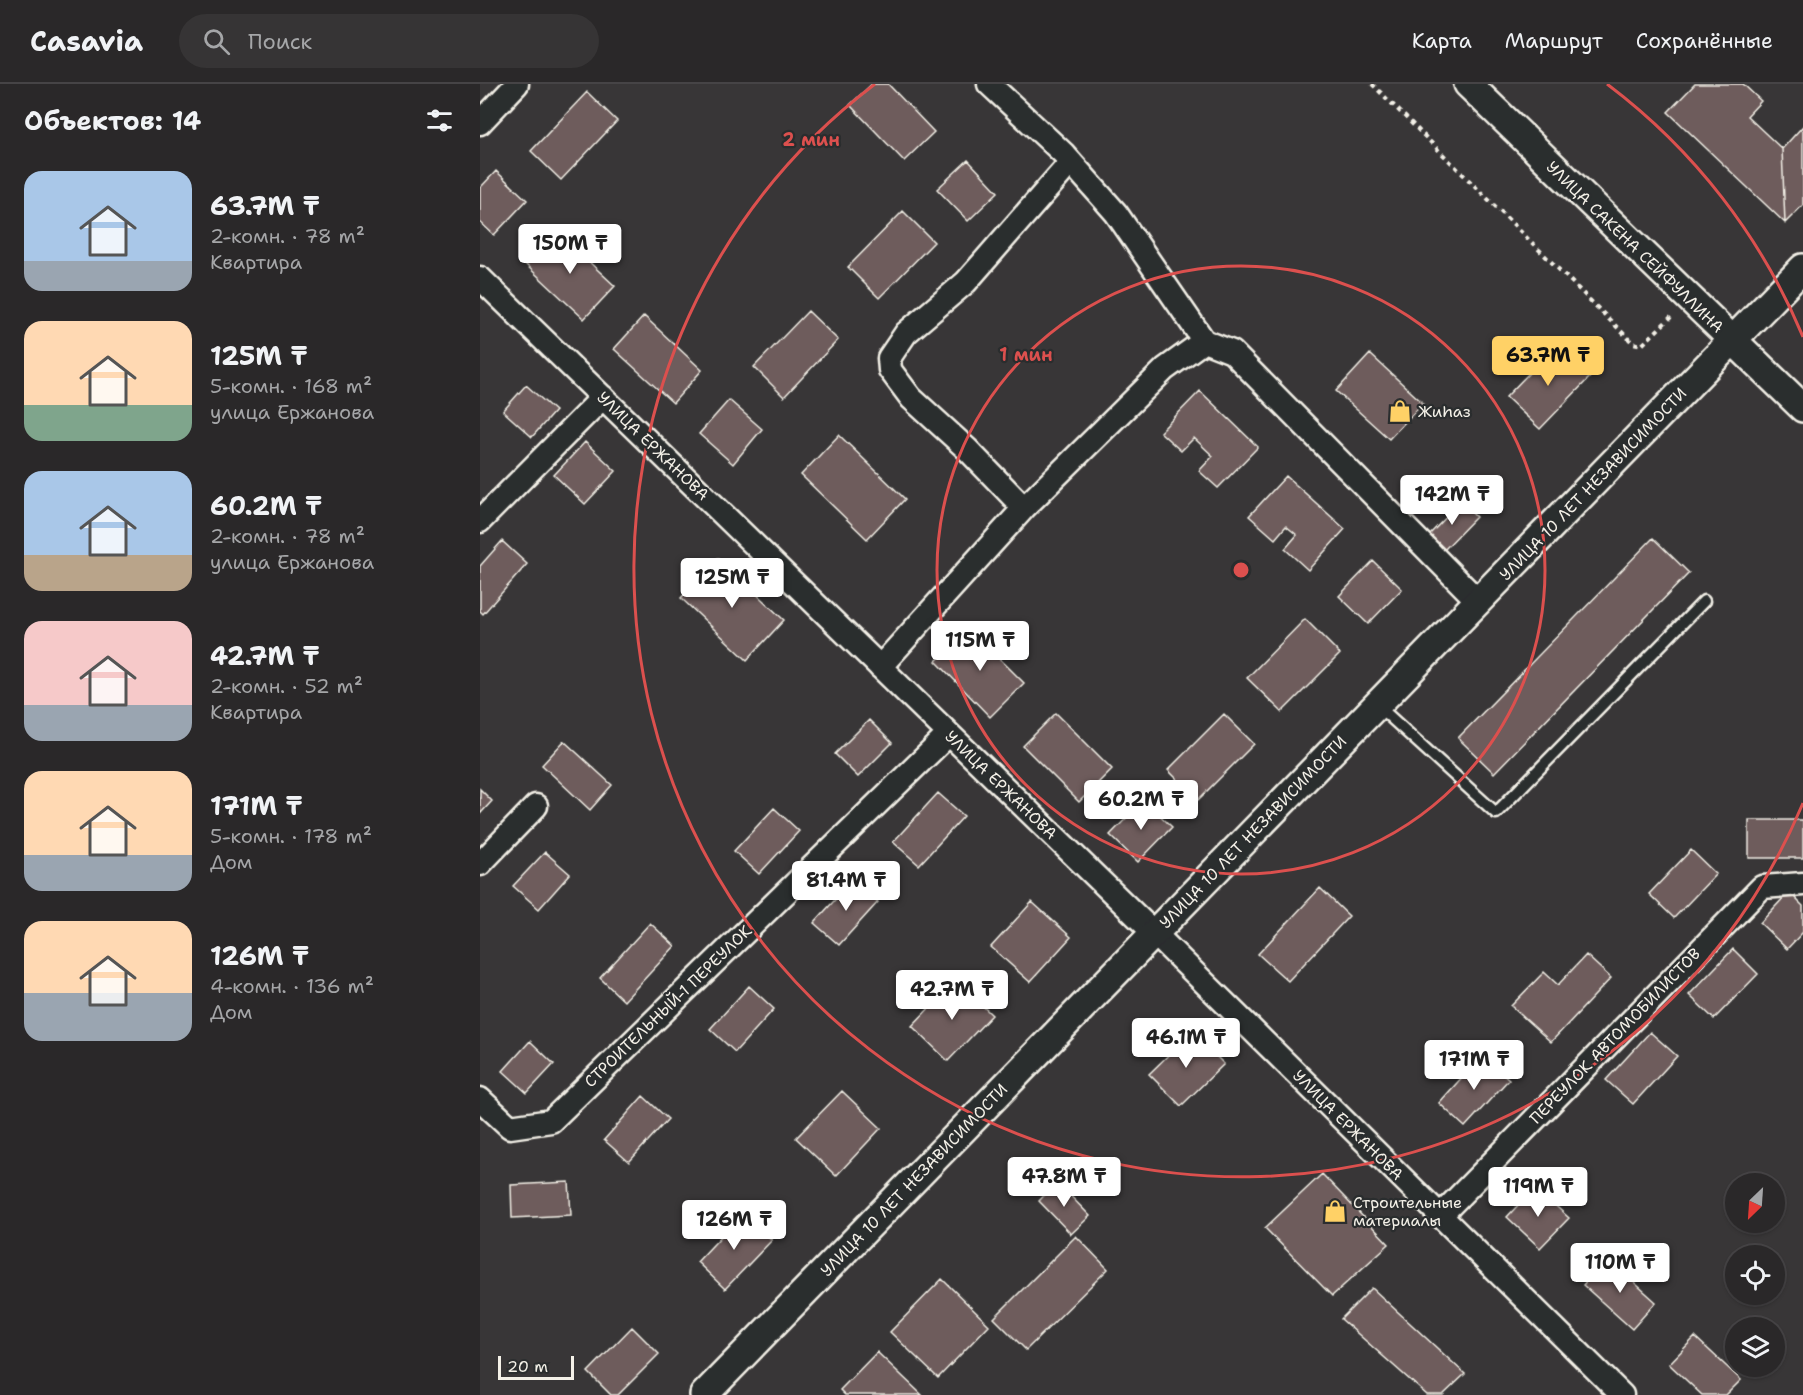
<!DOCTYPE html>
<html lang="ru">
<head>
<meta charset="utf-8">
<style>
  body { margin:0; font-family:"Shantell Sans",sans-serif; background:#363435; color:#f1f3f6; height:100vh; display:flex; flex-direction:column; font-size:22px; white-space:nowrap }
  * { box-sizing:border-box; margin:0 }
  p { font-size:20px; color:#a5a6a8 }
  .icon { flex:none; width:33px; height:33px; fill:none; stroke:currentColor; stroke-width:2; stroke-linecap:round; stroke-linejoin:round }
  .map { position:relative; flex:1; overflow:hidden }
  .side { display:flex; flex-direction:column; background:#2a2829; width:480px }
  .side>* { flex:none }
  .needle { width:39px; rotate:205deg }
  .buttons { position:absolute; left:1245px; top:1089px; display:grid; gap:12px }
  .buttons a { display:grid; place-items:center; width:60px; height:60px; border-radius:50%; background:#2a2829; box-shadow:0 2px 4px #0004,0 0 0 2px #464446; font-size:30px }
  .scale { position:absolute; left:18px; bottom:15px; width:76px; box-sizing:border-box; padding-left:6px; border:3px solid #f4f1e8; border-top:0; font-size:16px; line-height:21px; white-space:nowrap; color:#f4f1e8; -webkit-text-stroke:4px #2a2d2e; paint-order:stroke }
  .price { position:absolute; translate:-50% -51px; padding:0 14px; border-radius:6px; background:#fff; color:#222; font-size:20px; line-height:39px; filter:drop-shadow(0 2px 3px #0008) }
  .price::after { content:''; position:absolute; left:50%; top:36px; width:18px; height:14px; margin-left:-9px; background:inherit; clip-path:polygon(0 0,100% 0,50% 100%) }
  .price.active { background:#ffd166; color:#111 }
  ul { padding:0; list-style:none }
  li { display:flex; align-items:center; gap:18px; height:150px; padding:0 24px }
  li span { display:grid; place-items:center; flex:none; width:168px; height:120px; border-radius:18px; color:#555 }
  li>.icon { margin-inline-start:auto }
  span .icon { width:72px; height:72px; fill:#fffc; stroke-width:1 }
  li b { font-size:26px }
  h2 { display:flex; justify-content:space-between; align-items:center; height:72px; padding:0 24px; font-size:26px }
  header { display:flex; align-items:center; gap:36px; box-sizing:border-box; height:84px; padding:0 30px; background:#2a2829; border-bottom:2px solid #464446 }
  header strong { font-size:28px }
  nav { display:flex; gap:33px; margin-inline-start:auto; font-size:21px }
  .search { width:420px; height:54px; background:#363435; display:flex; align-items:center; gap:15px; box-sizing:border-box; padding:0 21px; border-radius:33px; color:#a5a6a8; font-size:22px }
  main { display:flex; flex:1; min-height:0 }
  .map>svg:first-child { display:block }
</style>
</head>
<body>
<header>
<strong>Casavia</strong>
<div class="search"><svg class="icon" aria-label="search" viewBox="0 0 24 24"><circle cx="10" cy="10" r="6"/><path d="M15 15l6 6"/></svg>Поиск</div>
<nav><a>Карта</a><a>Маршрут</a><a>Сохранённые</a></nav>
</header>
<main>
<section class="side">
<h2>Объектов: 14<svg class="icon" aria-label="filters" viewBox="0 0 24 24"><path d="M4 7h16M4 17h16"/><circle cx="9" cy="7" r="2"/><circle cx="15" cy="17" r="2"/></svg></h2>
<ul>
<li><span style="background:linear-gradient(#a9c7e8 75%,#9aa5b1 0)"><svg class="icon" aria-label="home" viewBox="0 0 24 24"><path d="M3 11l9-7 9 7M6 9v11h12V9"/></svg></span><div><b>63.7M ₸</b><p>2-комн. · 78 m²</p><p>Квартира</p></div></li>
<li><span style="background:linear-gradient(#ffd9b3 70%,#7fa58c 0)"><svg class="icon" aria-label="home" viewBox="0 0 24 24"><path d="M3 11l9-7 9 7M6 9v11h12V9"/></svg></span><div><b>125M ₸</b><p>5-комн. · 168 m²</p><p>улица Ержанова</p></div></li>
<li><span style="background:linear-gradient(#a9c7e8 70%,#b9a48a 0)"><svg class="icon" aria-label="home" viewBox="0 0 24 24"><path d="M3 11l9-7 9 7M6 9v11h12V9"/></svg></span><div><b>60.2M ₸</b><p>2-комн. · 78 m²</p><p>улица Ержанова</p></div></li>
<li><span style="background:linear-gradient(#f6c9c9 70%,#9aa5b1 0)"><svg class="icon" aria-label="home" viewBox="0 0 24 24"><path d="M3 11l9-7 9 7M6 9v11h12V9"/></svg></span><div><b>42.7M ₸</b><p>2-комн. · 52 m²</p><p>Квартира</p></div></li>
<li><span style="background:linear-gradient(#ffd9b3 70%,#9aa5b1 0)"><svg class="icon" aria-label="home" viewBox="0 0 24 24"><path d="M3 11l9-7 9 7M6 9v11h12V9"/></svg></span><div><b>171M ₸</b><p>5-комн. · 178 m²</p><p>Дом</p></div></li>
<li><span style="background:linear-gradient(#ffd9b3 60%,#9aa5b1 0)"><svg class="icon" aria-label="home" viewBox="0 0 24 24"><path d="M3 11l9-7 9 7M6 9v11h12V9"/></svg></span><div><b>126M ₸</b><p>4-комн. · 136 m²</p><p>Дом</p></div></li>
</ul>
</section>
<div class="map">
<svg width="1323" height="1311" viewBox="0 0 1323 1311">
  <rect width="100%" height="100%" fill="#383637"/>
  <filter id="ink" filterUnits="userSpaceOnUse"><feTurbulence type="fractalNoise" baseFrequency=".0167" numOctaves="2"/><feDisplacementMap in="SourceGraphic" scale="12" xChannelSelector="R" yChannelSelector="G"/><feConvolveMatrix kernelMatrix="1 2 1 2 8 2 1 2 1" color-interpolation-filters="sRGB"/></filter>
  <g filter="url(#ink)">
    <path fill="#6e5b5b" stroke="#f4f1e8" stroke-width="1.5" d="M392 0H408L454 48 424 77 370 21Z
      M1215 0H1263L1281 17 1267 32 1302 65 1305 139 1188 28Z
      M107 8 137 37 81 96 51 67Z
      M1323 42V121L1305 139 1302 65Z
      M488 76 518 108 488 137 457 105Z
      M16 87 47 116 14 151 0 138V104Z
      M423 127 454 158 399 214 368 183Z
      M76 147 135 202 104 235 45 180Z
      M328 227 358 256 304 313 274 283Z
      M164 232 222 286 193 319 134 265Z
      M1076 261 1110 293 1060 345 1026 313Z
      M890 270 943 319 909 355 856 307Z
      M46 301 75 327 52 353 23 327Z
      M720 307 778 363 738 404 719 387 733 372 714 354 701 367 680 348Z
      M249 316 282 345 253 380 219 350Z
      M359 351 425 415 387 455 321 391Z
      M105 358 136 387 105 420 74 391Z
      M806 392 865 445 828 486 805 465 817 451 806 442 795 455 769 432Z
      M981 418 996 433 963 467 948 452Z
      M1173 454 1209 489 1014 689 978 654Z
      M22 457 47 480 3 530 0 527V482Z
      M238 474 304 536 267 576 201 514Z
      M893 477 922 505 888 540 859 512Z
      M825 535 860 570 802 628 767 594Z
      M489 544 544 599 510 633 456 577Z
      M576 629 632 685 599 718 543 662Z
      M744 630 774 660 718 716 688 686Z
      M389 636 412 659 378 693 355 670Z
      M84 657 132 701 110 726 62 681Z
      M0 705 12 717 0 730Z
      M458 709 484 732 439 781 413 758Z
      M664 716 692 743 658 778 630 751Z
      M294 724 319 747 279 790 254 767Z
      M1269 736H1323V774H1269Z
      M1211 766 1236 790 1194 834 1169 810Z
      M65 768 90 790 59 825 33 802Z
      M373 796 398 818 359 861 334 839Z
      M840 804 869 832 808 897 778 870Z
      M1309 808 1323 822V848L1307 865 1280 839Z
      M552 818 591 853 550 898 511 863Z
      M170 839 195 862 144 917 120 894Z
      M1253 865 1278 890 1234 935 1209 911Z
      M1106 871 1131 894 1071 958 1031 922 1064 888 1078 901Z
      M476 896 512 931 468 977 432 942Z
      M269 902 294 925 255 968 230 945Z
      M712 948 744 980 701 1022 669 990Z
      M1170 948 1197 972 1153 1020 1126 996Z
      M50 957 74 980 47 1009 23 987Z
      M1002 971 1029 995 985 1043 959 1019Z
      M362 1007 401 1044 356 1092 316 1054Z
      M163 1012 188 1035 149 1078 124 1056Z
      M842 1090 909 1160 852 1212 785 1144Z
      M89 1098 91 1131 32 1134 31 1101Z
      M577 1098 610 1132 591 1150 559 1117Z
      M1055 1103 1089 1134 1060 1164 1027 1133Z
      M263 1129 292 1156 245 1205 217 1178Z
      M596 1152 628 1185 546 1266 514 1234Z
      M1127 1174 1176 1218 1152 1245 1103 1201Z
      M462 1195 509 1241 458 1294 410 1248Z
      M892 1204 985 1290 963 1311H947L861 1235Z
      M152 1243 179 1270 138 1311H131L108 1288Z
      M1215 1253 1261 1296 1246 1311H1222L1189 1280Z
      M397 1268 442 1311H365L360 1306Z"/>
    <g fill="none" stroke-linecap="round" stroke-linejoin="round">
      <g stroke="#f4f1e8" stroke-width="15">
        <path id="service" d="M897 621 1016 729 1224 517"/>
      </g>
      <g stroke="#f4f1e8" stroke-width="27">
        <path id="minor" d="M509 0 583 69 636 129 724 257
          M0 39 37 0
          M0 194 674 849 1142 1311
          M544 424 487 365 431 314 410 286 409 274 426 249 486 198 591 78
          M0 437 123 313
          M400 583 544 424 685 285 724 257 752 268 998 517
          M0 780 56 722
          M0 1015 30 1043 71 1037 469 650
          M960 1132 1282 803 1323 800"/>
      </g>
      <g stroke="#f4f1e8" stroke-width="32">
        <path id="tertiary" d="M988 0 1323 324
          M224 1311 1323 184"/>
      </g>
      <path stroke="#f4f1e8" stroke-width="4" stroke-dasharray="4.5 4.5" stroke-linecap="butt" d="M892 0 1153 259 1162 261 1191 233"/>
      <use href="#service" stroke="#2a2d2e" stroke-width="10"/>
      <use href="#minor" stroke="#2a2d2e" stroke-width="22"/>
      <use href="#tertiary" stroke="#2a2d2e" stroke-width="27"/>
    </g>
  </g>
  <g fill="none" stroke="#dc504e" stroke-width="3">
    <circle cx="761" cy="486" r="304"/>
    <path d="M1323 719A608 608 0 1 1 395 0M1127 0A608 608 0 0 1 1323 253"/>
  </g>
  <defs>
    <g id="shop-bare" transform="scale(1.8)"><path d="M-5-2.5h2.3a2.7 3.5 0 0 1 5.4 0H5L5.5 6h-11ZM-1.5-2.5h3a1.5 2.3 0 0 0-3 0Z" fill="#ffd166" stroke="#2a2d2e" stroke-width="2.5" paint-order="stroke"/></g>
  </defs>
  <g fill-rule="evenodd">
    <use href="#shop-bare" x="920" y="327"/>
    <use href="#shop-bare" x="855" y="1127"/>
  </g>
  <g text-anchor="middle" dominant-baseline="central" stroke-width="4.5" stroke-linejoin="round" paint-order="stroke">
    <g font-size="16" fill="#f4f1e8" stroke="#2a2d2e">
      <text transform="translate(1155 163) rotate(44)">УЛИЦА САКЕНА СЕЙФУЛЛИНА</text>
      <text transform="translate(173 362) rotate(44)">УЛИЦА ЕРЖАНОВА</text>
      <text transform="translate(1113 400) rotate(-46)">УЛИЦА 10 ЛЕТ НЕЗАВИСИМОСТИ</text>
      <text transform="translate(521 701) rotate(44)">УЛИЦА ЕРЖАНОВА</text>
      <text transform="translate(773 748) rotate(-46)">УЛИЦА 10 ЛЕТ НЕЗАВИСИМОСТИ</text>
      <text transform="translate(188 922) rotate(-44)">СТРОИТЕЛЬНЫЙ-1 ПЕРЕУЛОК</text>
      <text transform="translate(1135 952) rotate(-46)">ПЕРЕУЛОК АВТОМОБИЛИСТОВ</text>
      <text transform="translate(868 1041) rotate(45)">УЛИЦА ЕРЖАНОВА</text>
      <text transform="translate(434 1096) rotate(-46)">УЛИЦА 10 ЛЕТ НЕЗАВИСИМОСТИ</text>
    </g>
    <g font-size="16" fill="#f4f1e8" stroke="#2a2d2e" text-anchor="start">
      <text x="938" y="327">ЖиҺаз</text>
      <text x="873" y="1118">Строительные<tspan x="873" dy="18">материалы</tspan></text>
    </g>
  </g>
  <circle cx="761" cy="486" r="9" fill="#dc504e" stroke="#2a2d2e" stroke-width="3"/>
  <g font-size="18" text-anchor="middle" font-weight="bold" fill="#dc504e" stroke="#2a2d2e" stroke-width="4.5" stroke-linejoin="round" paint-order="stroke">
    <text x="331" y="62">2 мин</text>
    <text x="546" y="277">1 мин</text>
  </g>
</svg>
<div class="buttons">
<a><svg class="needle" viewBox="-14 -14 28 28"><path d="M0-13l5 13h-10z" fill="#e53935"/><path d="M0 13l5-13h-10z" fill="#a5a6a8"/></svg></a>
<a><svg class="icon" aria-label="locate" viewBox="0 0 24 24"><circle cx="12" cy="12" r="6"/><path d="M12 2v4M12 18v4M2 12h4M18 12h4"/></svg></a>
<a><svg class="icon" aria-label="layers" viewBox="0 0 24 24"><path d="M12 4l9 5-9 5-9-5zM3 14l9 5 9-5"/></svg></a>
</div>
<div class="scale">20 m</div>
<b class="price" style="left:90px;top:191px">150M ₸</b>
<b class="price active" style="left:1068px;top:303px">63.7M ₸</b>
<b class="price" style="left:972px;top:442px">142M ₸</b>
<b class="price" style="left:252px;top:525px">125M ₸</b>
<b class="price" style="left:500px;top:588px">115M ₸</b>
<b class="price" style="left:661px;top:747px">60.2M ₸</b>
<b class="price" style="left:366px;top:828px">81.4M ₸</b>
<b class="price" style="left:472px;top:937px">42.7M ₸</b>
<b class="price" style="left:706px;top:985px">46.1M ₸</b>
<b class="price" style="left:994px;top:1007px">171M ₸</b>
<b class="price" style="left:584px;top:1124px">47.8M ₸</b>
<b class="price" style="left:1058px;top:1134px">119M ₸</b>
<b class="price" style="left:254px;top:1167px">126M ₸</b>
<b class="price" style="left:1140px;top:1210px">110M ₸</b>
</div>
</main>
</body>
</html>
